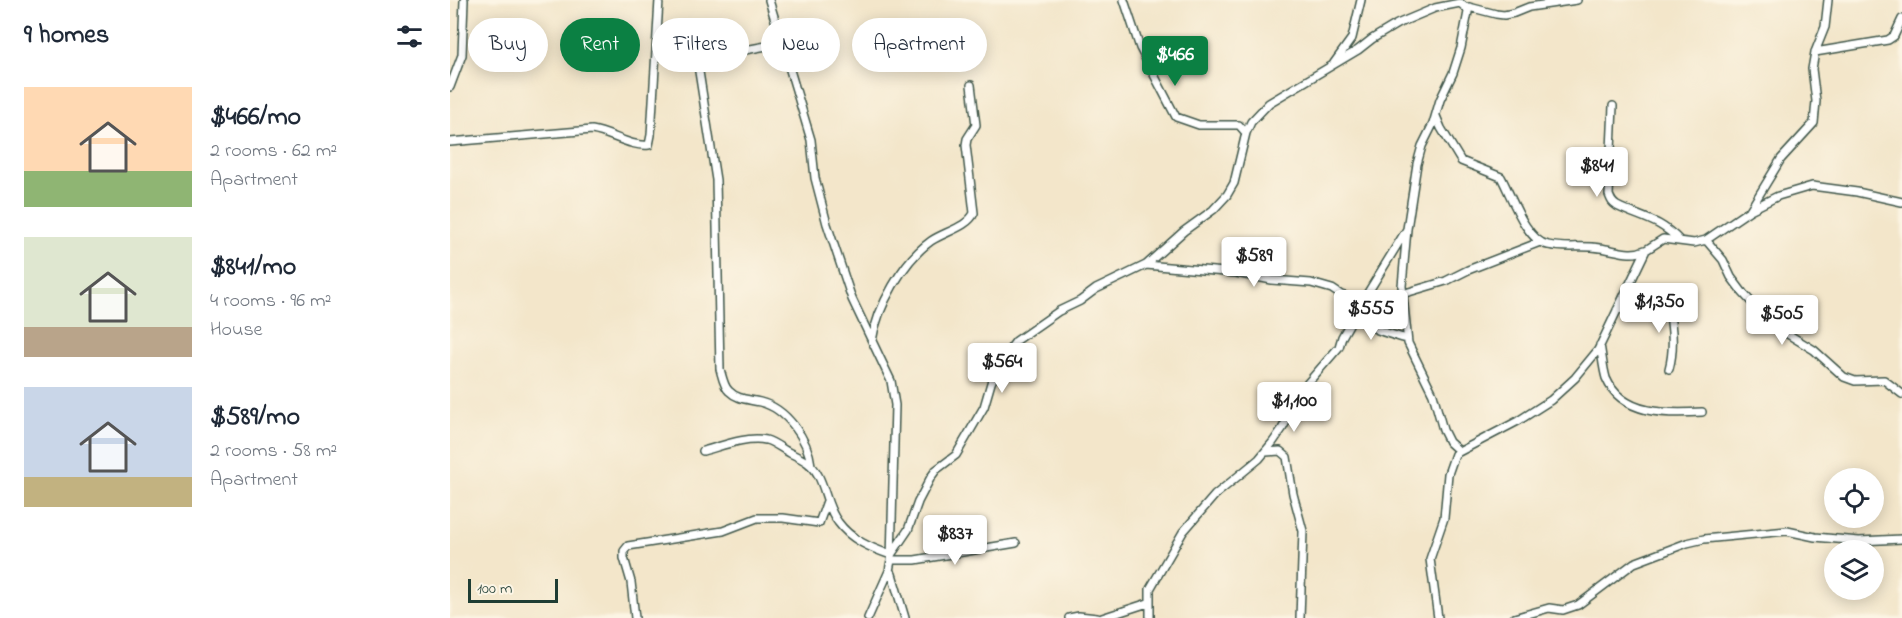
<!DOCTYPE html>
<html lang="en">
<head>
<meta charset="utf-8">
<style>
  body { margin:0; font-family:"Indie Flower",sans-serif; background:#f6f6f7; color:#1f2937; height:100vh; display:flex; flex-direction:column; font-size:22px; white-space:nowrap }
  * { box-sizing:border-box; margin:0 }
  p { font-size:20px; color:#747a83 }
  .icon { flex:none; width:33px; height:33px; fill:none; stroke:currentColor; stroke-width:2; stroke-linecap:round; stroke-linejoin:round }
  .map { position:relative; flex:1; overflow:hidden }
  .details { display:flex; flex-direction:column; background:#fff; width:450px }
  .details>* { flex:none }
  .banner { position:absolute; left:18px; top:18px; width:570px; height:54px; display:flex; gap:12px }
  .controls { position:absolute; left:1374px; top:468px; display:grid; gap:12px }
  .controls a { display:grid; place-items:center; width:60px; height:60px; border-radius:50%; background:#fff; box-shadow:0 3px 15px #0003; font-size:30px }
  .scale { position:absolute; left:18px; bottom:15px; width:90px; box-sizing:border-box; padding-left:6px; border:3px solid #1f3d34; border-top:0; font-size:16px; line-height:21px; white-space:nowrap; color:#1f3d34; -webkit-text-stroke:4px #fcf5e5; paint-order:stroke }
  .price { position:absolute; translate:-50% -51px; padding:0 14px; border-radius:6px; background:#fff; color:#222; font-size:20px; line-height:39px; filter:drop-shadow(0 2px 3px #0008) }
  .price::after { content:''; position:absolute; left:50%; top:36px; width:18px; height:14px; margin-left:-9px; background:inherit; clip-path:polygon(0 0,100% 0,50% 100%) }
  .price.on { background:#0b8043; color:#fff }
  ul { padding:0; list-style:none }
  li { display:flex; align-items:center; gap:18px; height:150px; padding:0 24px }
  li span { display:grid; place-items:center; flex:none; width:168px; height:120px; border-radius:0px; color:#555 }
  li>.icon { margin-inline-start:auto }
  span .icon { width:72px; height:72px; fill:#fffc; stroke-width:1 }
  li b { font-size:26px }
  h2 { display:flex; justify-content:space-between; align-items:center; height:72px; padding:0 24px; font-size:26px }
  .pill { padding:0 21px; border-radius:27px; background:#fff; box-shadow:0 3px 15px #0003; font-size:21px; line-height:54px }
  .pill.on { background:#0b8043; color:#fff }
  main { display:flex; flex:1; min-height:0 }
  .map>svg:first-child { display:block }
</style>
</head>
<body>
<main>
<section class="details">
<h2>9 homes<svg class="icon" aria-label="filters" viewBox="0 0 24 24"><path d="M4 7h16M4 17h16"/><circle cx="9" cy="7" r="2"/><circle cx="15" cy="17" r="2"/></svg></h2>
<ul>
<li><span style="background:linear-gradient(#ffd9b3 70%,#8fb573 0)"><svg class="icon" aria-label="home" viewBox="0 0 24 24"><path d="M3 11l9-7 9 7M6 9v11h12V9"/></svg></span><div><b>$466/mo</b><p>2 rooms · 62 m²</p><p>Apartment</p></div></li>
<li><span style="background:linear-gradient(#dfe7d0 75%,#b9a48a 0)"><svg class="icon" aria-label="home" viewBox="0 0 24 24"><path d="M3 11l9-7 9 7M6 9v11h12V9"/></svg></span><div><b>$841/mo</b><p>4 rooms · 96 m²</p><p>House</p></div></li>
<li><span style="background:linear-gradient(#c9d6e8 75%,#c2b280 0)"><svg class="icon" aria-label="home" viewBox="0 0 24 24"><path d="M3 11l9-7 9 7M6 9v11h12V9"/></svg></span><div><b>$589/mo</b><p>2 rooms · 58 m²</p><p>Apartment</p></div></li>
</ul>
</section>
<div class="map">
<svg width="1452" height="618" viewBox="0 0 1452 618">
  <rect width="100%" height="100%" fill="#fcf5e5"/>
  <filter id="ink" filterUnits="userSpaceOnUse"><feTurbulence type="fractalNoise" baseFrequency=".0167" numOctaves="2"/><feDisplacementMap in="SourceGraphic" scale="12" xChannelSelector="R" yChannelSelector="G"/><feConvolveMatrix kernelMatrix="1 2 1 2 8 2 1 2 1" color-interpolation-filters="sRGB"/></filter>
  <filter id="wash" filterUnits="userSpaceOnUse"><feTurbulence type="fractalNoise" baseFrequency=".008" numOctaves="4" result="noise"/><feDisplacementMap in="SourceGraphic" scale="24" xChannelSelector="R" yChannelSelector="G"/><feGaussianBlur stdDeviation="1.35" result="paint"/><feColorMatrix in="noise" values="0 0 0 0 0 0 0 0 0 0 0 0 0 0 0 0 0 1.4 0 .05"/><feComposite in="paint" operator="in"/></filter>
  <g filter="url(#wash)">
    <rect width="100%" height="100%" fill="#f3e6ca"/>
  </g>
  <g filter="url(#ink)">
    <g fill="none" stroke-linecap="round" stroke-linejoin="round">
      <g stroke="#3f564a" stroke-width="10">
        <path id="minor" d="M319 0 361 140 365 178 377 224 402 299 441 381 445 405 441 560 439 571 418 618
          M674 0 690 48 726 117 749 125H789L796 133
          M332 43 247 59 266 180 270 369C272 376 274 387 279 391 288 400 298 399 310 402 336 408 358 439 361 465
          M1365 52 1438 40 1444 36 1452 19
          M884 63 902 38 911 0
          M0 87 12 55 14 0
          M1163 106 1159 195C1161 200 1162 203 1167 206 1191 218 1209 219 1229 240
          M986 116 991 128 1011 161 1051 177C1061 195 1076 241 1098 245 1115 249 1133 245 1150 248 1166 250 1181 257 1195 250
          M0 142 142 130C161 133 180 147 199 145L201 135 209 0
          M1300 210 1331 159 1364 123 1366 101 1362 69 1365 52 1375 27 1378 0
          M1256 240 1273 260 1281 277 1293 293 1314 316 1331 330 1364 350 1394 377 1405 381 1434 380 1452 394
          M696 265 786 273 822 280 861 283 882 289 891 295 913 301
          M952 294 996 281 1018 270 1090 242
          M1217 301C1222 322 1225 347 1219 369
          M1167 310 1233 298
          M906 312C916 330 938 333 957 339
          M422 341C427 307 453 261 481 241 494 232 518 227 524 213L516 145 517 139 526 125 521 85
          M1150 345C1152 355 1153 368 1156 378 1172 416 1219 414 1252 412
          M253 451C272 446 296 436 316 440 324 442 332 449 340 453 352 459 362 463 368 475 376 490 377 508 388 522 401 540 421 548 441 555L458 530 468 502 481 477 486 470 506 455 534 407 541 383 551 361 566 341 609 311 630 301 646 289 696 265 734 231 763 210 777 195 784 183 796 133 801 122 819 103 908 50 922 39 947 24 985 8 1010 3 1016 8 1019 7 1046 14 1054 15 1064 13 1079 7 1127 0
          M1009 451 999 442 993 430 983 394 958 343 952 286 957 229 967 164 972 146 983 124 990 100 1003 73 1011 48 1019 7
          M816 452 830 451 837 457 843 494 853 531 850 618
          M441 560H465L566 543
          M439 571 442 574 455 618
          M185 618 181 582 174 558V551L178 546 273 531 307 518H333L369 523 377 501
          M619 618 629 616 647 618
          M652 618 698 603
          M700 618V589L733 532 765 495 809 459 823 442 832 429 856 385 889 347 892 337 906 312 957 229
          M988 618 980 559 994 518 998 474 1005 454 1068 421 1101 400 1125 378 1148 350 1196 250 1213 239 1244 243 1256 240 1300 210 1328 196 1362 186 1407 192 1452 202
          M1064 618 1099 608 1113 610 1128 605 1184 563 1237 543 1254 539 1337 531 1365 537 1409 541 1452 539"/>
      </g>
      <use href="#minor" stroke="#fff" stroke-width="7"/>
    </g>
  </g>
</svg>
<div class="controls">
<a><svg class="icon" aria-label="locate" viewBox="0 0 24 24"><circle cx="12" cy="12" r="6"/><path d="M12 2v4M12 18v4M2 12h4M18 12h4"/></svg></a>
<a><svg class="icon" aria-label="layers" viewBox="0 0 24 24"><path d="M12 4l9 5-9 5-9-5zM3 14l9 5 9-5"/></svg></a>
</div>
<div class="scale">100 m</div>
<b class="price on" style="left:725px;top:87px">$466</b>
<b class="price" style="left:1147px;top:198px">$841</b>
<b class="price" style="left:804px;top:288px">$589</b>
<b class="price" style="left:1209px;top:334px">$1,350</b>
<b class="price" style="left:921px;top:341px">$555</b>
<b class="price" style="left:1332px;top:346px">$505</b>
<b class="price" style="left:552px;top:394px">$564</b>
<b class="price" style="left:844px;top:433px">$1,100</b>
<b class="price" style="left:505px;top:566px">$837</b>
<div class="banner">
<a class="pill">Buy</a>
<a class="pill on">Rent</a>
<a class="pill">Filters</a>
<a class="pill">New</a>
<a class="pill">Apartment</a>
</div>
</div>
</main>
</body>
</html>
